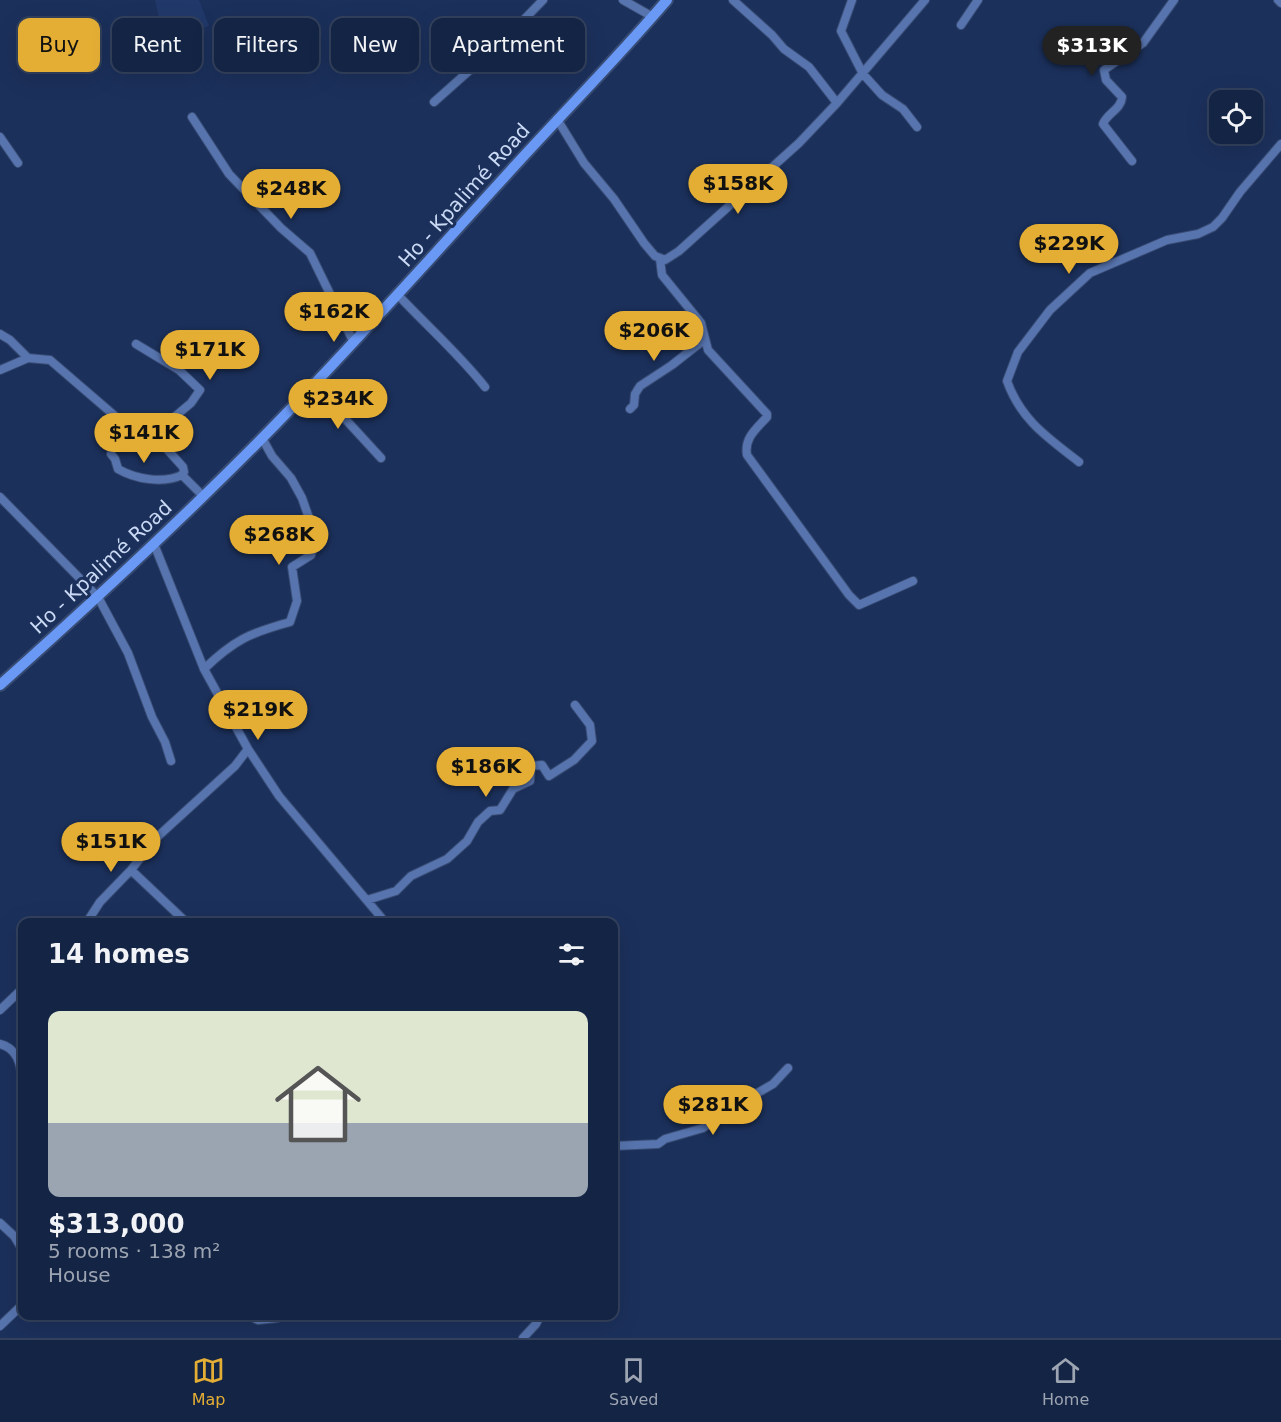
<!DOCTYPE html>
<html lang="en">
<head>
<meta charset="utf-8">
<style>
  body { margin:0; font-family:"DejaVu Sans",sans-serif; background:#1d2c4b; color:#f1f3f6; height:100vh; display:flex; flex-direction:column; font-size:22px; white-space:nowrap }
  * { box-sizing:border-box; margin:0 }
  p { font-size:20px; color:#9da4b2 }
  .icon { flex:none; width:33px; height:33px; fill:none; stroke:currentColor; stroke-width:2; stroke-linecap:round; stroke-linejoin:round }
  .map { position:relative; flex:1; overflow:hidden }
  .sheet { position:absolute; left:18px; top:918px; width:600px; height:402px; display:flex; flex-direction:column; background:#142444; border-radius:12px; box-shadow:0 6px 24px #0002,0 0 0 2px #33415d }
  .sheet>* { flex:none }
  .guide { position:absolute; left:18px; top:18px; width:600px; height:54px; display:flex; gap:12px }
  .tools { position:absolute; left:1209px; top:90px; display:grid; gap:12px }
  .tools a { display:grid; place-items:center; width:54px; height:54px; border-radius:12px; background:#142444; box-shadow:0 6px 24px #0002,0 0 0 2px #33415d; font-size:30px }
  .price { position:absolute; translate:-50% -51px; padding:0 14px; border-radius:21px; background:#e4ae35; color:#111; font-size:20px; line-height:39px; filter:drop-shadow(0 2px 3px #0008) }
  .price::after { content:''; position:absolute; left:50%; top:36px; width:18px; height:14px; margin-left:-9px; background:inherit; clip-path:polygon(0 0,100% 0,50% 100%) }
  .price.selected { background:#222; color:#fff }
  ul { padding:0; list-style:none }
  li { display:grid; align-content:center; gap:12px; height:318px; padding:0 30px }
  li+li { border-top:2px solid #33415d }
  li span { display:grid; place-items:center; height:186px; border-radius:12px; color:#555 }
  li>.icon { margin-inline-start:auto }
  span .icon { width:108px; height:108px; fill:#fffc; stroke-width:1 }
  li b { font-size:26px }
  h2 { display:flex; justify-content:space-between; align-items:center; height:72px; padding:0 30px; font-size:26px }
  .chip { padding:0 21px; border-radius:12px; background:#142444; box-shadow:0 6px 24px #0002,0 0 0 2px #33415d; font-size:21px; line-height:54px }
  .chip.selected { background:#e4ae35; color:#111 }
  .menu { display:flex; justify-content:space-around; align-items:center; height:84px; border-top:2px solid #33415d; background:#142444; font-size:16px; color:#9da4b2 }
  .menu a { display:grid; justify-items:center; gap:3px }
  .menu .selected { color:#e4ae35 }
  .map>svg:first-child { display:block }
</style>
</head>
<body>
<div class="map">
<svg width="1281" height="1338" viewBox="0 0 1281 1338">
  <rect width="100%" height="100%" fill="#1b305b"/>
  <path fill="#21396a" d="M155 0H199L209 26 164 42Z"/>
  <g fill="none" stroke-linecap="round" stroke-linejoin="round">
    <g stroke="#374b73" stroke-width="10">
      <path id="street" d="M623 0 653 17
        M733 0 772 35 784 49 809 67 837 103
        M852 0 841 31 863 74 882 95 903 109 917 127
        M1278 0 1281 3
        M961 25 978 0
        M434 102 506 38 543 0
        M192 117 229 174 281 228 310 253 354 343
        M557 119 584 163 614 199 644 243 655 256 665 260 679 251 799 143 837 103 925 0
        M0 137 18 163
        M1132 161 1103 124C1107 113 1121 110 1122 97L1106 80 1104 70 1143 43 1174 0
        M660 259 662 275 701 323 708 350 767 414V417C756 429 744 438 747 455L849 595 859 605 913 581
        M398 295C427 326 459 354 485 387
        M0 334 10 340 28 358 50 360 122 422 156 437 183 467 184 472 182 475 203 496
        M136 344 179 370 200 390 191 403 172 419 156 437
        M0 370 28 358
        M314 385 381 458
        M630 409 634 405 635 394 640 386 672 365 705 339
        M111 454 115 459 118 469C135 479 163 484 182 475
        M1079 462C1047 437 1021 420 1007 381L1018 352 1050 310 1090 273 1167 240 1198 234 1213 227 1222 218 1240 192 1281 144
        M0 497 98 597 128 653 152 717 165 742 171 761
        M154 544 204 669 248 749 279 796 385 922
        M204 669C234 640 250 633 290 622L297 601 292 567 311 555 316 538 302 498 291 478 272 456 262 438
        M131 870 186 922
        M367 900 396 891 411 876 447 859 467 841 478 822 490 811 500 810 513 789 530 781 531 766 542 765 549 776 574 760 592 741 590 725 575 705
        M87 922 100 902 131 870 155 839 235 766 248 749
        M0 1010 22 989
        M0 1044C17 1048 21 1064 22 1080
        M614 1146 658 1144 665 1139 703 1128 730 1109 773 1084 788 1068
        M0 1223 14 1236 22 1249
        M250 1316 258 1320 277 1318
        M0 1326 22 1305
        M523 1338 536 1324 540 1316"/>
    </g>
    <g stroke="#374b73" stroke-width="14">
      <path id="secondary" d="M0 685C94 601 187 515 276 424 353 345 427 262 501 181 556 120 614 62 667 0"/>
    </g>
    <use href="#street" stroke="#5774ae" stroke-width="8"/>
    <use href="#secondary" stroke="#6998f5" stroke-width="10"/>
  </g>
  <g text-anchor="middle" dominant-baseline="central" stroke-width="6" stroke-linejoin="round" paint-order="stroke">
    <g font-size="20" fill="#cad9f4" stroke="#1b305b">
      <text transform="translate(464 195) rotate(-48)">Ho - Kpalimé Road</text>
      <text transform="translate(101 567) rotate(-43)">Ho - Kpalimé Road</text>
    </g>
  </g>
</svg>
<div class="tools">
<a><svg class="icon" aria-label="locate" viewBox="0 0 24 24"><circle cx="12" cy="12" r="6"/><path d="M12 2v4M12 18v4M2 12h4M18 12h4"/></svg></a>
</div>
<b class="price selected" style="left:1092px;top:77px">$313K</b>
<b class="price" style="left:738px;top:215px">$158K</b>
<b class="price" style="left:291px;top:220px">$248K</b>
<b class="price" style="left:1069px;top:275px">$229K</b>
<b class="price" style="left:334px;top:343px">$162K</b>
<b class="price" style="left:654px;top:362px">$206K</b>
<b class="price" style="left:210px;top:381px">$171K</b>
<b class="price" style="left:338px;top:430px">$234K</b>
<b class="price" style="left:144px;top:464px">$141K</b>
<b class="price" style="left:279px;top:566px">$268K</b>
<b class="price" style="left:258px;top:741px">$219K</b>
<b class="price" style="left:486px;top:798px">$186K</b>
<b class="price" style="left:111px;top:873px">$151K</b>
<b class="price" style="left:713px;top:1136px">$281K</b>
<div class="guide">
<a class="chip selected">Buy</a>
<a class="chip">Rent</a>
<a class="chip">Filters</a>
<a class="chip">New</a>
<a class="chip">Apartment</a>
</div>
<section class="sheet">
<h2>14 homes<svg class="icon" aria-label="filters" viewBox="0 0 24 24"><path d="M4 7h16M4 17h16"/><circle cx="9" cy="7" r="2"/><circle cx="15" cy="17" r="2"/></svg></h2>
<ul>
<li><span style="background:linear-gradient(#dfe7d0 60%,#9aa5b1 0)"><svg class="icon" aria-label="home" viewBox="0 0 24 24"><path d="M3 11l9-7 9 7M6 9v11h12V9"/></svg></span><div><b>$313,000</b><p>5 rooms · 138 m²</p><p>House</p></div></li>
</ul>
</section>
</div>
<nav class="menu">
<a class="selected"><svg class="icon" aria-label="map" viewBox="0 0 24 24"><path d="M3 6l6-2 6 2 6-2v14l-6 2-6-2-6 2zM9 4v14M15 6v14"/></svg>Map</a>
<a><svg class="icon" aria-label="saved" viewBox="0 0 24 24"><path d="M7 4h10v16l-5-4-5 4z"/></svg>Saved</a>
<a><svg class="icon" aria-label="home" viewBox="0 0 24 24"><path d="M3 11l9-7 9 7M6 9v11h12V9"/></svg>Home</a>
</nav>
</body>
</html>
